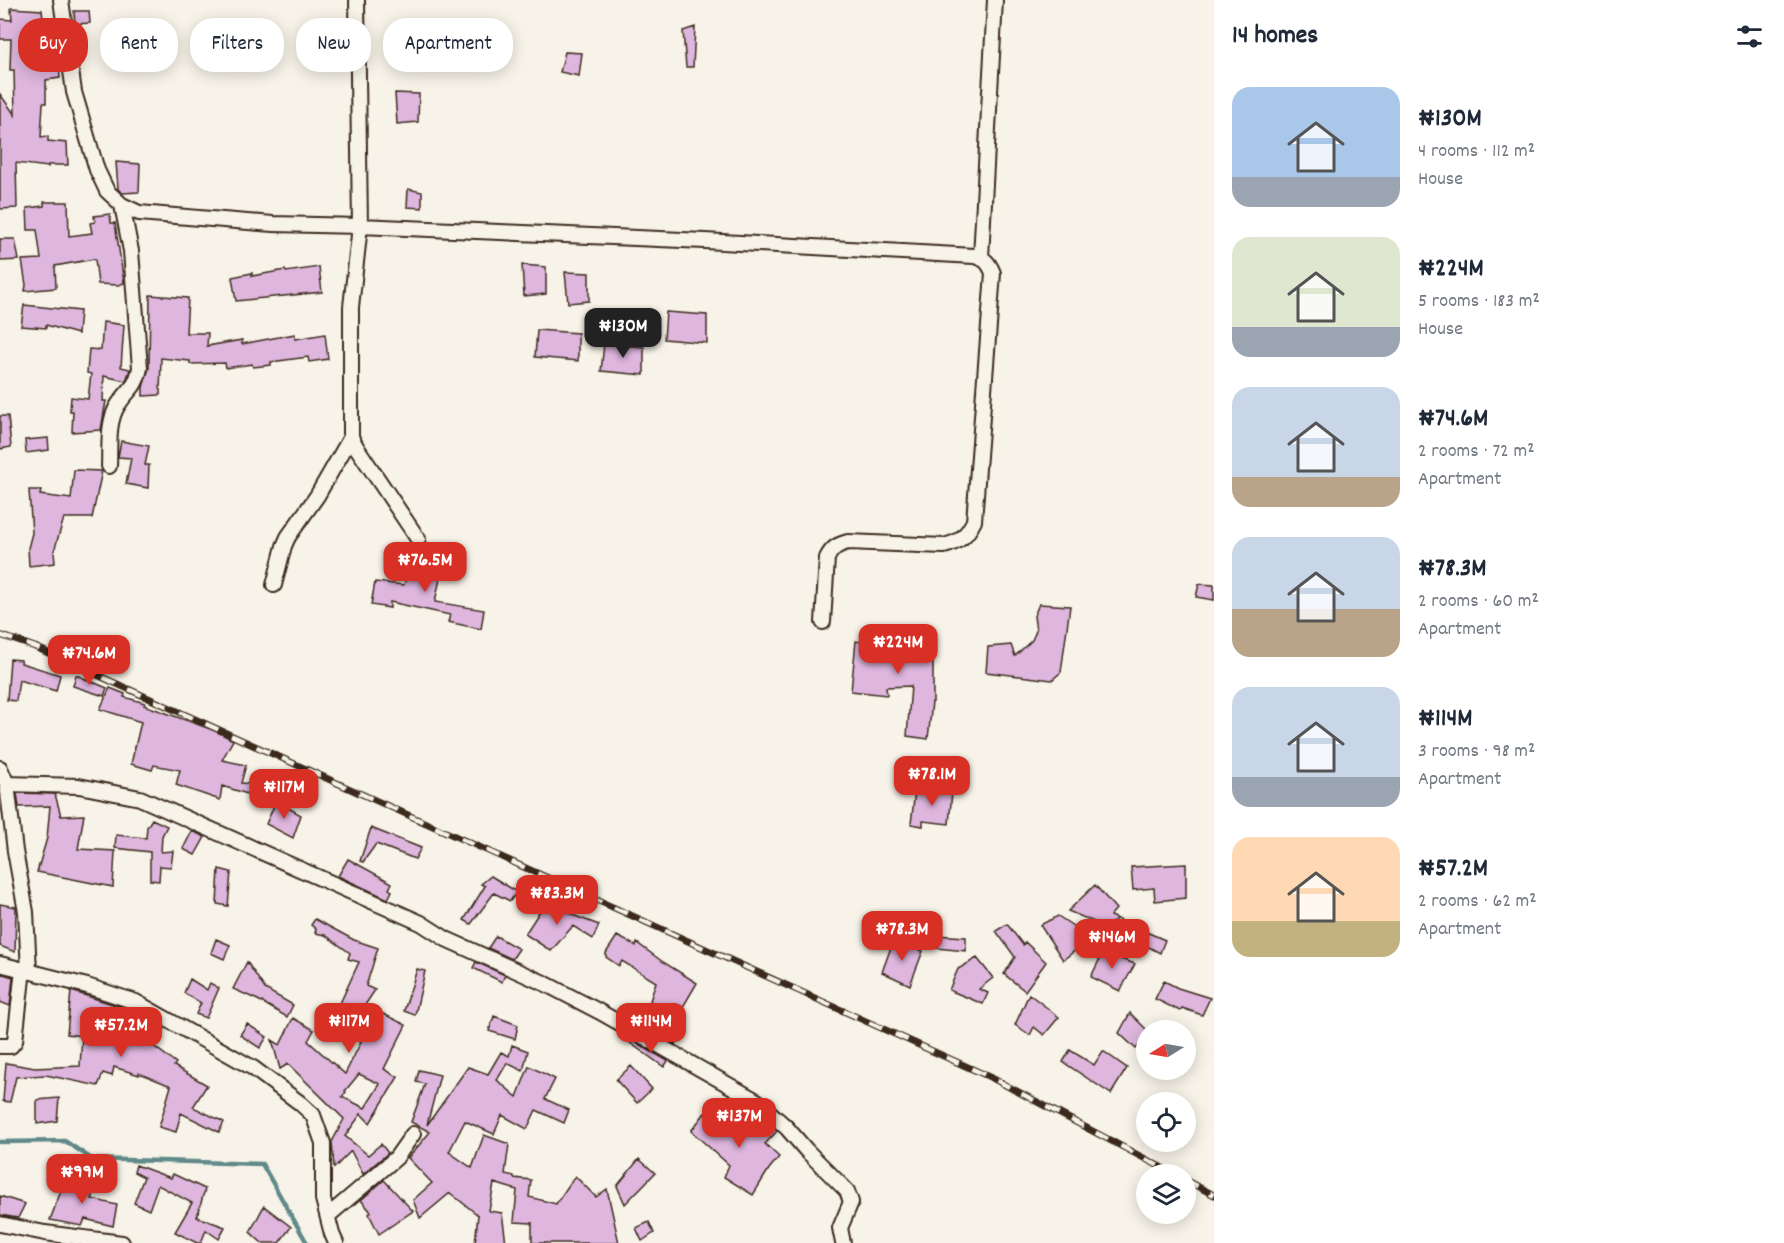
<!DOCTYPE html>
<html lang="en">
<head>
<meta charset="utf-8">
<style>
  body { margin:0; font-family:Dekko,sans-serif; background:#f6f6f7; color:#1f2937; height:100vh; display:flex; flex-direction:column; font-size:22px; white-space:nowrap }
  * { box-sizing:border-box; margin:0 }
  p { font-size:20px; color:#747a83 }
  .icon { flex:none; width:33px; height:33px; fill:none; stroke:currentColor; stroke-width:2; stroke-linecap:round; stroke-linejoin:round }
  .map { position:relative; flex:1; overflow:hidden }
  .drawer { display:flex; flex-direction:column; background:#fff; width:570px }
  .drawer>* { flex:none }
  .top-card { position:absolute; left:18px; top:18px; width:570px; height:54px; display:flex; gap:12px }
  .needle { width:39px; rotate:259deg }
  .tools { position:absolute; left:1136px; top:1020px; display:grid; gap:12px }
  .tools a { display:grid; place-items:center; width:60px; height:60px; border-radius:50%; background:#fff; box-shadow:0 3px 15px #0003; font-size:30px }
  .price { position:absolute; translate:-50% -51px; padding:0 14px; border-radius:12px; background:#d93025; color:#fff; font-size:20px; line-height:39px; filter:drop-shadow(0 2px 3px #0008) }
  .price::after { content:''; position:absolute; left:50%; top:36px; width:18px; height:14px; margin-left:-9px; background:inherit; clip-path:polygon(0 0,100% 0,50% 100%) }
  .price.active { background:#222; color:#fff }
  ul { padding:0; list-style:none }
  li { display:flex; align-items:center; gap:18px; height:150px; padding:0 18px }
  li span { display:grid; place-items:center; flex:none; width:168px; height:120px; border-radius:18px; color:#555 }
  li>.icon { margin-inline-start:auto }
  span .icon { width:72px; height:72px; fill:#fffc; stroke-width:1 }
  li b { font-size:26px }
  h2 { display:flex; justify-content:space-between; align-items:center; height:72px; padding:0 18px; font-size:26px }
  .pill { padding:0 21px; border-radius:24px; background:#fff; box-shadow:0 3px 15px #0003; font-size:21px; line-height:54px }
  .pill.active { background:#d93025; color:#fff }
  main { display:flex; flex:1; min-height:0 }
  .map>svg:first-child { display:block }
</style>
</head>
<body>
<main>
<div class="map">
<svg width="1214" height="1243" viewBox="0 0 1214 1243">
  <rect width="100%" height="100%" fill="#f7f3e8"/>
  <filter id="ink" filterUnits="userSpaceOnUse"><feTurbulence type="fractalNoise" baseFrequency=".0167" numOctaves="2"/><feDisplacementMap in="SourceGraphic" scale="12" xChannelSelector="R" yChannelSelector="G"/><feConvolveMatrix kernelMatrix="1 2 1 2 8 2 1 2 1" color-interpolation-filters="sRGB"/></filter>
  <g filter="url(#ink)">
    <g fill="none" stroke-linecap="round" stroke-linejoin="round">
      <path stroke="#60898a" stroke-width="4.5" d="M0 1142 65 1141 92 1159 262 1164 307 1243"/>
    </g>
    <path fill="#deb6de" stroke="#3b2a1e" stroke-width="1.5" fill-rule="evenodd" d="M11 8 42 10 45 38H39L38 59H47V62L59 64 60 78 46 80V103H43L41 137 48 136V141L67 143 68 165H48V167L16 163 17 208 0 209V94L15 115 14 70H10L11 39H0V19L12 20Z
      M74 11H89L90 23 75 24Z
      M695 27 693 67H686L683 31Z
      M565 52 582 53 579 76 560 72Z
      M395 93 419 94 418 122 397 124Z
      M116 162 140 164 139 192 122 193 118 189Z
      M408 189 422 192V208L407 207Z
      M44 202H68L69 236 92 233 90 223 95 222 94 216 110 214 111 223H115L124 283 118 285 98 284 95 259 55 266 56 288 25 291 26 285 22 260 41 259 37 230H28L27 208 44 206Z
      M0 239H15L19 260 0 261Z
      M522 265 546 267V294L524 296Z
      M319 267 322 292 236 301 232 277 252 273V276L285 270 286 272Z
      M565 272 589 273V301L568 303Z
      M150 295 188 298 186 333H208L207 346 242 340V344L295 334V339L325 334 328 359 309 362 308 357 271 362V365L253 367 252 364 226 368 225 363 190 364V361L161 358 160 395 143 396V387L149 368Z
      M24 305 80 311 78 334 46 325V328L21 326Z
      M666 312 707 315V343L664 339Z
      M103 322 124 325 121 367 130 369 126 381 104 376 103 401H106L101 430 72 432 73 411H70L71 397 88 399 91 374 87 373 89 349 101 350Z
      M537 330 578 333V361L535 357Z
      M604 344 644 347V375L601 371Z
      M0 416H8L11 447 0 449Z
      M48 438 49 450 26 453 25 440Z
      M121 441 149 446 145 465H149L148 488 126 484 131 458 118 457Z
      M74 470 102 471 92 518H64L54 551 55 563 29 566 28 548 32 533 29 490H41L40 495 71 499Z
      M411 555 444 560 435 602 484 610 481 629 448 622 450 615 390 602V608L371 605 375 582 404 585Z
      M1199 584 1214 585V600L1196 597Z
      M1039 604 1070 606 1061 672 1052 680 986 672 988 647 1011 645 1015 656 1032 640 1036 631 1034 616Z
      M888 634H919L918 644 924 645V653H933V702H932L928 739 907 736 911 686 886 687 887 695 851 691 856 641 880 645 881 640 888 641Z
      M10 659 21 660V663L60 675 56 691 19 680 16 701 7 700Z
      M76 675 107 688 104 696 73 686Z
      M110 688 125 694 124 697 145 703 144 705 216 731 233 740 222 760 246 765 241 783 264 785 260 798 222 786 220 800 176 785 180 770 154 765 152 770 131 764 141 722 100 709Z
      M937 789 952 792 949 824 923 821V826L911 824 915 791 936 792Z
      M17 793 55 794 61 816 84 815 78 849 115 851 113 887 37 872 47 838 50 806 19 807Z
      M276 801 301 815 293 838 266 824Z
      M152 819 167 826 162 836 161 852 173 851 171 867 160 866 159 881 150 880V852L115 848 116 835 146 838 147 827Z
      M371 828 421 848 415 859 376 844 363 862 360 861Z
      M192 831 205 837 195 855 183 849Z
      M348 859 392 883 389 889 392 891 388 899 338 876Z
      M1186 864V898L1155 901 1154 888 1133 890 1131 867Z
      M219 869 231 872 228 906 217 904Z
      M491 876 517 892 510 901 494 893 471 924 464 920 485 886 481 884Z
      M1095 885 1116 909 1110 916 1117 919 1106 927 1068 911Z
      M547 900 575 916 599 925 593 939 573 926 551 951 525 934Z
      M0 904 16 907 15 952 0 946Z
      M1058 916 1091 938 1063 960 1040 925Z
      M315 919 354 940 378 948 366 986 375 990 365 1005 406 1025 384 1069 398 1077 370 1123 361 1114 345 1136 368 1155 381 1144 388 1153 363 1174 351 1151 334 1168 332 1142 344 1119 288 1064 280 1069 272 1040 280 1045 293 1018 314 1030 308 1041 345 1074 361 1042 360 1039 330 1025 359 962 348 959 350 953 325 935 315 933 316 929 311 925ZM359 1074 380 1084 365 1108 342 1097 346 1092 345 1091Z
      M1119 920 1132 926 1137 931V928L1165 940 1160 953 1145 945 1139 956 1138 942 1114 931Z
      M1007 924 1023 945 1025 942 1046 962 1025 991 1004 974 1015 957 996 931Z
      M935 935 966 937V951L936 948Z
      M496 936 519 949 512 959 488 948Z
      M617 936 636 946 637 943 663 962 697 983 670 1029 681 1036 675 1044 644 1027 654 1004 650 1001 656 982 622 961 619 966 606 957V953Z
      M216 939 230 945 224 959 211 953Z
      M894 939 923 951 910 985 882 972Z
      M1105 948 1121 959 1135 964 1120 991 1091 977Z
      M977 958 993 978 979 989 988 993 983 1004 949 990 958 969Z
      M247 962 265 989 293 1005 287 1017 258 1000 233 989Z
      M476 962 505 975 502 982 473 968Z
      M417 969 425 971 415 1015 404 1011Z
      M0 973 13 977 10 1006 0 1002Z
      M190 979 207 990 210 983 219 988 206 1018 196 1014 201 1003 184 993Z
      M1164 981 1178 988 1210 998 1202 1015 1182 1008 1180 1011 1155 999Z
      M71 991 131 1010 159 1031 152 1045 176 1063 174 1066 207 1085 193 1107 224 1122 219 1132 181 1113 176 1132 159 1127 171 1086 139 1073V1075L114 1067 112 1076 103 1073 98 1086 46 1075 16 1077 10 1102 3 1101 6 1063 35 1068 80 1066 82 1036 67 1034Z
      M1029 994 1059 1017 1044 1035 1034 1027 1030 1035 1015 1025Z
      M1130 1013 1146 1029V1038L1136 1049 1119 1033Z
      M494 1016 518 1025 515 1039 489 1031Z
      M247 1024 267 1037 260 1048 240 1035Z
      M631 1040 668 1061 664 1067 630 1043Z
      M512 1045 528 1051 523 1071 507 1063 497 1080 517 1097 529 1066 555 1079 545 1099 569 1110 564 1123 536 1110 527 1129 502 1115 494 1134 465 1121 449 1152 472 1168 484 1135 509 1144 505 1174 514 1176V1178L531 1180 529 1197 556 1204 575 1176 596 1197 607 1189 619 1243H532V1223L514 1222 517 1190 494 1183 489 1211 502 1213 506 1243H475L478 1215 450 1193 420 1218 413 1200 432 1183 408 1158 430 1132 411 1122 425 1084 416 1082 419 1070 440 1075 427 1125 468 1067 488 1074 501 1052 509 1056Z
      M1070 1050 1094 1065 1103 1051 1127 1068 1111 1094 1063 1062Z
      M631 1066 652 1089 637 1103 616 1080Z
      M59 1098 57 1121 37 1124V1100Z
      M705 1113 723 1120 728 1113 751 1135 764 1120 777 1131 765 1144 779 1157 769 1169 753 1195 724 1177 729 1165 691 1131Z
      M639 1159 655 1173 625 1204 617 1186Z
      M136 1165 171 1178 173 1174 205 1189 197 1217 225 1227 219 1239 206 1230 201 1243H197L175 1232 192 1203 158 1185 149 1210 134 1203 144 1177 134 1172Z
      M67 1175 97 1186 92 1199 117 1205 113 1226 85 1219 82 1226 50 1220Z
      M384 1180 413 1211 379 1234 369 1214 371 1212 361 1200Z
      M0 1196 25 1204 18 1218 0 1215Z
      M264 1206 291 1227 279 1243H262L250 1232Z
      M649 1222 654 1233 642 1241 636 1228Z"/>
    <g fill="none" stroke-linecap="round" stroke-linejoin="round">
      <g stroke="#3b2a1e" stroke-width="18">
        <path id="minor" d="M61 0 74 92 97 170 107 191 122 205 139 213 273 224 360 226 351 307V437L357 448 418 539
          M357 0 360 226 705 241 974 256C985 258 989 263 993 273L974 521C967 535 960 542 944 546L848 542C837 545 832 548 827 558L823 622
          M981 257 995 0
          M109 466C110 446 107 422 118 405 129 388 135 390 140 368L131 251 122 205
          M274 585 284 546 288 537 317 496 351 437
          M0 768 7 784 15 851 26 912 29 971
          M7 784 79 786 140 798 421 923 446 939 546 984 600 1012 757 1101 787 1128 806 1150 847 1191 851 1202 840 1228 843 1243
          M0 964 87 986 136 1002 253 1068 300 1103 313 1115 323 1143V1199L332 1234 336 1243
          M0 1046H11L15 1041 23 969
          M329 1215 396 1158 413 1134
          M0 1224 45 1233 122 1243"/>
      </g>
      <use href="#minor" stroke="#f7f3e8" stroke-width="14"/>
      <g stroke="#3b2a1e" stroke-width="7">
        <path id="rail" d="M0 635 35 647 990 1077 1174 1174
          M1185 1180 1214 1195"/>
      </g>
      <use href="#rail" stroke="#f7f3e8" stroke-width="4.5" stroke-dasharray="14" stroke-linecap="butt"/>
    </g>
  </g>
</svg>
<div class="tools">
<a><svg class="needle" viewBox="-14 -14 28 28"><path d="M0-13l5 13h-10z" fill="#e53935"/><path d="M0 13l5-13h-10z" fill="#747a83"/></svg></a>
<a><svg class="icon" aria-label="locate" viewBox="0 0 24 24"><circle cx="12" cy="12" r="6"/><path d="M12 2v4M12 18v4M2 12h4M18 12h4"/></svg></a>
<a><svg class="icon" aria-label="layers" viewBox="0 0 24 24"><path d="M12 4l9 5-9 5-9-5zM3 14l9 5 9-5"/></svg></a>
</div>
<b class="price active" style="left:623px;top:359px">₦130M</b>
<b class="price" style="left:425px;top:593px">₦76.5M</b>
<b class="price" style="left:898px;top:675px">₦224M</b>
<b class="price" style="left:89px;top:686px">₦74.6M</b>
<b class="price" style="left:932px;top:807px">₦78.1M</b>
<b class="price" style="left:284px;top:820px">₦117M</b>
<b class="price" style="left:557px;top:926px">₦83.3M</b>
<b class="price" style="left:902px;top:962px">₦78.3M</b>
<b class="price" style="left:1112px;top:970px">₦146M</b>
<b class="price" style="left:349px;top:1054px">₦117M</b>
<b class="price" style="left:651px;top:1054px">₦114M</b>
<b class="price" style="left:121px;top:1058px">₦57.2M</b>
<b class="price" style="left:739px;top:1149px">₦137M</b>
<b class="price" style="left:82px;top:1205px">₦99M</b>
<div class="top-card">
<a class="pill active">Buy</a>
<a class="pill">Rent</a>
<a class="pill">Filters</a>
<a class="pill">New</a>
<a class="pill">Apartment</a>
</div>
</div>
<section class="drawer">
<h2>14 homes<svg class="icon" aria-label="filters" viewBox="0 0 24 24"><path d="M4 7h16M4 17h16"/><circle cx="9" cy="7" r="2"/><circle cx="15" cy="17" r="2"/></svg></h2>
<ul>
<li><span style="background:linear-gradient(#a9c7e8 75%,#9aa5b1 0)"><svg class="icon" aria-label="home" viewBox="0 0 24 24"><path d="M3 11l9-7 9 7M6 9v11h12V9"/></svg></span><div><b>₦130M</b><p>4 rooms · 112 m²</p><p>House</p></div></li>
<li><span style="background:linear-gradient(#dfe7d0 75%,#9aa5b1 0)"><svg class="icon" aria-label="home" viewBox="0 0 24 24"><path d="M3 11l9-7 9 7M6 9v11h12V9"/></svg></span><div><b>₦224M</b><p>5 rooms · 183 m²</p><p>House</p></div></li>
<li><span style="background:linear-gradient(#c9d6e8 75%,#b9a48a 0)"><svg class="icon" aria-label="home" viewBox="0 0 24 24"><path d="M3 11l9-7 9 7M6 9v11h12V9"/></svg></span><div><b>₦74.6M</b><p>2 rooms · 72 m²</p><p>Apartment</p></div></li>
<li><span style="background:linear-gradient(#c9d6e8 60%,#b9a48a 0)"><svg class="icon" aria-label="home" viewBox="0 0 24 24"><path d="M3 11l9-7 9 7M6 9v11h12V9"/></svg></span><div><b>₦78.3M</b><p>2 rooms · 60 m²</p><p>Apartment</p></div></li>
<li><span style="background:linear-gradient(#c9d6e8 75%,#9aa5b1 0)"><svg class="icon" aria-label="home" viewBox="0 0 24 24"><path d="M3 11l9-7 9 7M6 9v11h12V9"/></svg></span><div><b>₦114M</b><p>3 rooms · 98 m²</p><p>Apartment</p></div></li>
<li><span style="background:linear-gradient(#ffd9b3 70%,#c2b280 0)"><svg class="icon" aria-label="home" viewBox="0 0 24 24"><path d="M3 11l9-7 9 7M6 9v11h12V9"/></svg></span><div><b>₦57.2M</b><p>2 rooms · 62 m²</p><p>Apartment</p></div></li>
</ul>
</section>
</main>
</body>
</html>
